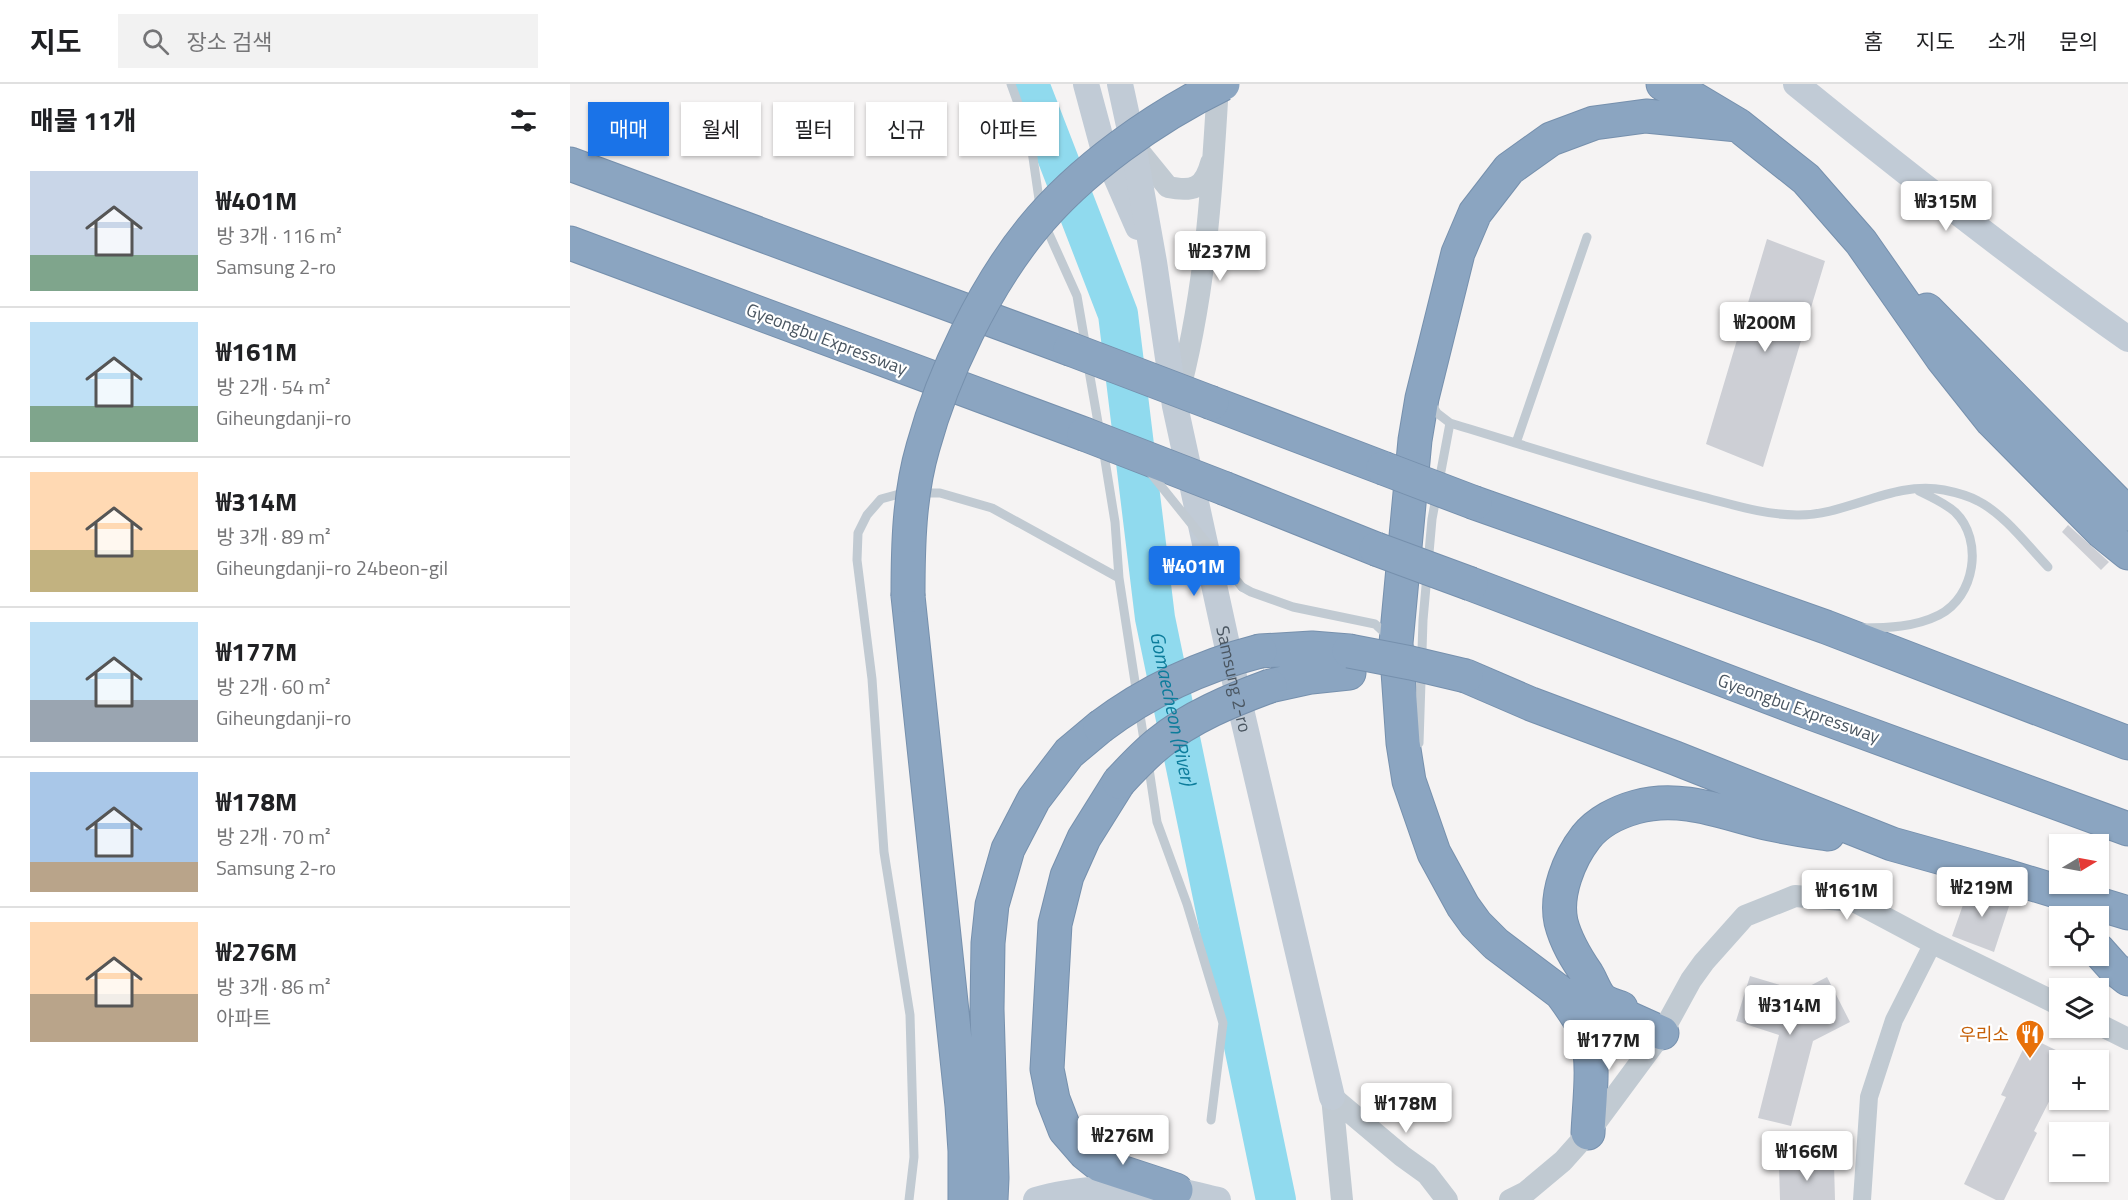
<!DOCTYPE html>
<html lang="ko">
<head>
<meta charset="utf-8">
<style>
  body { margin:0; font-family:"Titillium Web","Noto Sans KR",sans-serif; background:#f2f2f2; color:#202124; height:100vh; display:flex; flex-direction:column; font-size:22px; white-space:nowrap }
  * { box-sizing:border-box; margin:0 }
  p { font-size:20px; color:#757577 }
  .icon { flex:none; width:33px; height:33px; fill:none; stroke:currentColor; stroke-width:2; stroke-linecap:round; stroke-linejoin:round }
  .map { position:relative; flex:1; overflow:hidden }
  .sheet { display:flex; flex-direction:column; background:#fff; width:570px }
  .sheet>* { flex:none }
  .banner { position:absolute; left:18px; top:18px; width:570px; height:54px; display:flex; gap:12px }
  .needle { width:39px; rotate:80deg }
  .fabs { position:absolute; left:1479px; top:750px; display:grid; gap:12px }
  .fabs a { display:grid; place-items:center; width:60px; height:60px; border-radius:0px; background:#fff; box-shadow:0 2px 4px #0004; font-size:30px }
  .price { position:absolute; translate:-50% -51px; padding:0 14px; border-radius:6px; background:#fff; color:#222; font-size:20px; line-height:39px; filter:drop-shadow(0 2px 3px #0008) }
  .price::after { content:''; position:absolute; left:50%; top:36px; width:18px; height:14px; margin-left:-9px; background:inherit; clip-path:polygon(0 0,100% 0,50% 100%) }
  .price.active { background:#1a73e8; color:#fff }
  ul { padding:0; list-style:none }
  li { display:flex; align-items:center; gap:18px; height:150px; padding:0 30px }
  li+li { border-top:2px solid #e0e0e0 }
  li span { display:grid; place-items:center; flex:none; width:168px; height:120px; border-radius:0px; color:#555 }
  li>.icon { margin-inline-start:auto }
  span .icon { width:72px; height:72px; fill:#fffc; stroke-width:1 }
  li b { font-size:26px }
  h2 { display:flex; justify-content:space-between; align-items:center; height:72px; padding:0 30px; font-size:26px }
  .tag { padding:0 21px; border-radius:0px; background:#fff; box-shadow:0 2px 4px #0004; font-size:21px; line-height:54px }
  .tag.active { background:#1a73e8; color:#fff }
  header { display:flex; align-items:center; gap:36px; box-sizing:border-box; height:84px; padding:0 30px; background:#fff; border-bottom:2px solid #e0e0e0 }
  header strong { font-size:28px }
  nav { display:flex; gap:33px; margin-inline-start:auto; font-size:21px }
  .search { width:420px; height:54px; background:#f2f2f2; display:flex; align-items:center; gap:15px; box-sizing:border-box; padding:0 21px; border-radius:0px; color:#757577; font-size:22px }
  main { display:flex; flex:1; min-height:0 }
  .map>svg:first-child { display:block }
</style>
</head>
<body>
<header>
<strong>지도</strong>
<div class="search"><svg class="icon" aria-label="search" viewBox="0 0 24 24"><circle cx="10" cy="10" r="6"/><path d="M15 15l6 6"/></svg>장소 검색</div>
<nav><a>홈</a><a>지도</a><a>소개</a><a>문의</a></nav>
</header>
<main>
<section class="sheet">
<h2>매물 11개<svg class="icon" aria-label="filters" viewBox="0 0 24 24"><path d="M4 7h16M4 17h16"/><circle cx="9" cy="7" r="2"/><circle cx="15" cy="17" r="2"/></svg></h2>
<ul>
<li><span style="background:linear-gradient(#c9d6e8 70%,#7fa58c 0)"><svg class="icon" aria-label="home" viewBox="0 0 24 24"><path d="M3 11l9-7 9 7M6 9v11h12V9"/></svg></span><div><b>₩401M</b><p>방 3개 · 116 m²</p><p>Samsung 2-ro</p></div></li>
<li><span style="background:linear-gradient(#bfe0f5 70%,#7fa58c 0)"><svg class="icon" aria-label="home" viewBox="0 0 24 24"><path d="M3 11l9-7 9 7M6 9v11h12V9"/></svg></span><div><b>₩161M</b><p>방 2개 · 54 m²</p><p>Giheungdanji-ro</p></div></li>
<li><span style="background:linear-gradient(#ffd9b3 65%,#c2b280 0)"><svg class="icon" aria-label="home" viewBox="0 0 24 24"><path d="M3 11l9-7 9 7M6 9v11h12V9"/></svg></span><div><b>₩314M</b><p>방 3개 · 89 m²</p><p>Giheungdanji-ro 24beon-gil</p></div></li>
<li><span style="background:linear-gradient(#bfe0f5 65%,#9aa5b1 0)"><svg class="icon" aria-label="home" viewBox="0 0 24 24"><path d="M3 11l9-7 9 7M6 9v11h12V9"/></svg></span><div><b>₩177M</b><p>방 2개 · 60 m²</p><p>Giheungdanji-ro</p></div></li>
<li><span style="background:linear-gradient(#a9c7e8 75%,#b9a48a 0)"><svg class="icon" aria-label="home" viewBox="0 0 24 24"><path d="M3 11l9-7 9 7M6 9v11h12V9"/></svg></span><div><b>₩178M</b><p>방 2개 · 70 m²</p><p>Samsung 2-ro</p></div></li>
<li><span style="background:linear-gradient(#ffd9b3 60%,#b9a48a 0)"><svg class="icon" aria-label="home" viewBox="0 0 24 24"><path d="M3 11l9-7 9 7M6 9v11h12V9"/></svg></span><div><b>₩276M</b><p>방 3개 · 86 m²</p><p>아파트</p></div></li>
</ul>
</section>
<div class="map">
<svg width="1558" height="1116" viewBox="0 0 1558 1116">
  <rect width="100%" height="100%" fill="#f5f3f3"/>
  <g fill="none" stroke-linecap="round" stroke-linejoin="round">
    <path stroke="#90daee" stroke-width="40" id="s1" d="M459 0 548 230 585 534 706 1116"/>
  </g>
  <path fill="#cdcfd5" d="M1197 155 1255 177 1193 383 1136 360Z
    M1498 441 1539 478 1531 486 1492 448Z
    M1400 801 1442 813 1424 868 1382 852Z
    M1180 892 1230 907 1257 893 1280 938 1243 957 1221 1042 1188 1034 1209 951 1166 937Z
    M1459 953 1490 968V996L1464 1047 1467 1049 1434 1116H1426L1394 1100 1436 1013 1431 1011Z
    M1264 1080 1265 1116H1210L1209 1082Z"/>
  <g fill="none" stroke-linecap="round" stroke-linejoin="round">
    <g stroke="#7690ad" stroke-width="35">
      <path id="motorway" d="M1093 0 1121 13 1168 41 1236 95 1291 158 1372 274 1422 337 1532 448 1558 469
        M0 80 500 265
        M0 159 514 350
        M1357 226 1558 430
        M642 319 813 384
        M656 405 806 465
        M905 419 1256 543 1558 659
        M901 500 1230 625 1558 745
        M338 512 392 1022 395 1067V1116
        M690 567 742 564 779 567
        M896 592 961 620 1105 674 1322 760 1433 791 1558 829
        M700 602 741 593 779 589
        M549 698 514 754 497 792 485 840 477 985 483 1015 495 1046 515 1069 530 1081 606 1106
        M1528 866 1544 884 1558 895
        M991 909C1001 923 1012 937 1017 954 1025 978 1019 1022 1018 1049
        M1051 924C1045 922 1038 920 1034 917 1026 912 1022 898 1017 890 1006 874 996 858 991 838 985 810 999 775 1016 753 1028 738 1048 728 1066 723 1112 710 1156 730 1200 740 1219 744 1239 747 1258 750
        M1092 949 1052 931 991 909 926 860 906 840 893 822 864 769 839 697 833 659 826 559 845 356 852 314 888 169 905 129 939 85 981 55 1024 39 1076 32 1168 41
        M421 1116 422 1094 417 925 418 859 422 821 438 765 464 715 499 669 530 643"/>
    </g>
    <path stroke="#c1cad2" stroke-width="9" d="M441 0 460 53 470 122
      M475 141 507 212 516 264
      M518 281 530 350
      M861 319 867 329 880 339C963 364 1045 391 1129 412 1161 420 1194 431 1227 431 1277 432 1323 396 1374 406 1384 408 1399 412 1408 417 1434 430 1458 462 1478 483
      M946 359 1017 153
      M533 364 545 438 549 494 567 611
      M672 503 681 508 723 523 805 540 818 552
      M1292 544C1318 544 1345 543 1369 531 1405 513 1414 456 1385 428 1375 419 1361 413 1349 407
      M569 625 575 662
      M849 659 853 536 862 435 880 339
      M578 678 587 738 617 820 653 939 641 1036
      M339 1116 344 1073 340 931 314 768 302 595 287 476 288 449 297 431 311 415 333 409H370L422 424 549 494"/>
    <path stroke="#c1cad2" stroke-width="18" d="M1292 1116 1299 1013 1324 936 1363 859"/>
    <path stroke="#c1cad2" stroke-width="22" d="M563 60 598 103C622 108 634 105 641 79
      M606 319C635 216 642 106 648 0
      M1528 940 1558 955
      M762 1013 832 1072 857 1090 877 1116
      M762 1013 772 1116
      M940 1116 956 1108 993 1077 1018 1049 1092 949 1121 896 1134 878 1175 832 1225 812 1284 817 1363 859 1490 921"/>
    <g stroke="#c1cbd6" stroke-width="26">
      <path d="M516 0 533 63 568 143"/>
      <path id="s2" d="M550 0 563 60 584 178 605 322 673 634 762 1013"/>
      <path d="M1226 0C1334 88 1444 174 1558 255"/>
      <path d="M466 1116C502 1105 570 1100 608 1107 621 1109 635 1113 648 1116"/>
    </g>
    <use href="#motorway" stroke="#8ba5c1" stroke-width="33"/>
    <g stroke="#7690ad" stroke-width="35" stroke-linecap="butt">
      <path id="motorway-bridge" d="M500 265 642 319
        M514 350 656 405
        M813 384 905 419
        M806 465 901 500
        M338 512C338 462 339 411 353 363 373 290 414 204 462 145 510 86 585 33 653 0
        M779 567 841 579 896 592
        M530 643C579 606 632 582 690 567
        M549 698C562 684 574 671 589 659 620 633 662 616 700 602"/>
    </g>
    <path stroke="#c1cad2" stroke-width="9" d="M579 387 672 503"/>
    <use href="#motorway-bridge" stroke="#8ba5c1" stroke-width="33"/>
  </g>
  <defs>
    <g id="restaurant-pin" transform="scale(1.5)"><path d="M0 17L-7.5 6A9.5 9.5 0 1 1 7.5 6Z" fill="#e8710a" stroke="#fff"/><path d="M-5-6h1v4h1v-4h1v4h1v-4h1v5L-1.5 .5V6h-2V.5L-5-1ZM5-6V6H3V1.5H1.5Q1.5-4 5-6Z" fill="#fff"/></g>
  </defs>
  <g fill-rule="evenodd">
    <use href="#restaurant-pin" x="1460" y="950"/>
  </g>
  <g text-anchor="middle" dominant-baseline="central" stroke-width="4.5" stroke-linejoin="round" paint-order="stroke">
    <g font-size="18" fill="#4a5661" stroke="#fff">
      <text transform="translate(257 255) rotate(21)">Gyeongbu Expressway</text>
      <text stroke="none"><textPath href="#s2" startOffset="606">Samsung 2-ro</textPath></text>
      <text transform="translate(1229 624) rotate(20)">Gyeongbu Expressway</text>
    </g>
    <g font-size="18" fill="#c56008" stroke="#fff" text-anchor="end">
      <text x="1439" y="950">우리소</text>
    </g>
    <g font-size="20" font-style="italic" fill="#0c7c9b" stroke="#fff">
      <text stroke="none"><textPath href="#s1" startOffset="645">Gomaecheon (River)</textPath></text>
    </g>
  </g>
</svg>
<div class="fabs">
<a><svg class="needle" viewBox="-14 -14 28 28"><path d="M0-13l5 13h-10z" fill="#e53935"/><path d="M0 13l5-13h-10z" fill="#757577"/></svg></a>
<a><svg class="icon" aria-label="locate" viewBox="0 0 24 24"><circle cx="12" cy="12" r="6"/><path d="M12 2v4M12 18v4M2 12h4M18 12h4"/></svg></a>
<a><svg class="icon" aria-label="layers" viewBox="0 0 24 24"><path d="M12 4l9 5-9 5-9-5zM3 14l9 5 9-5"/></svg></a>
<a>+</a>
<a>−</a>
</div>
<b class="price" style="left:1376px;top:148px">₩315M</b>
<b class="price" style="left:650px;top:198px">₩237M</b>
<b class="price" style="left:1195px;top:269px">₩200M</b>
<b class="price active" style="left:624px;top:513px">₩401M</b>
<b class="price" style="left:1412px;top:834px">₩219M</b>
<b class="price" style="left:1277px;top:837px">₩161M</b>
<b class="price" style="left:1220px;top:952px">₩314M</b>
<b class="price" style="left:1039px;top:987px">₩177M</b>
<b class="price" style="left:836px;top:1050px">₩178M</b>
<b class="price" style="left:553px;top:1082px">₩276M</b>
<b class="price" style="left:1237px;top:1098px">₩166M</b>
<div class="banner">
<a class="tag active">매매</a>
<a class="tag">월세</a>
<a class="tag">필터</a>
<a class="tag">신규</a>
<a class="tag">아파트</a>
</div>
</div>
</main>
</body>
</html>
